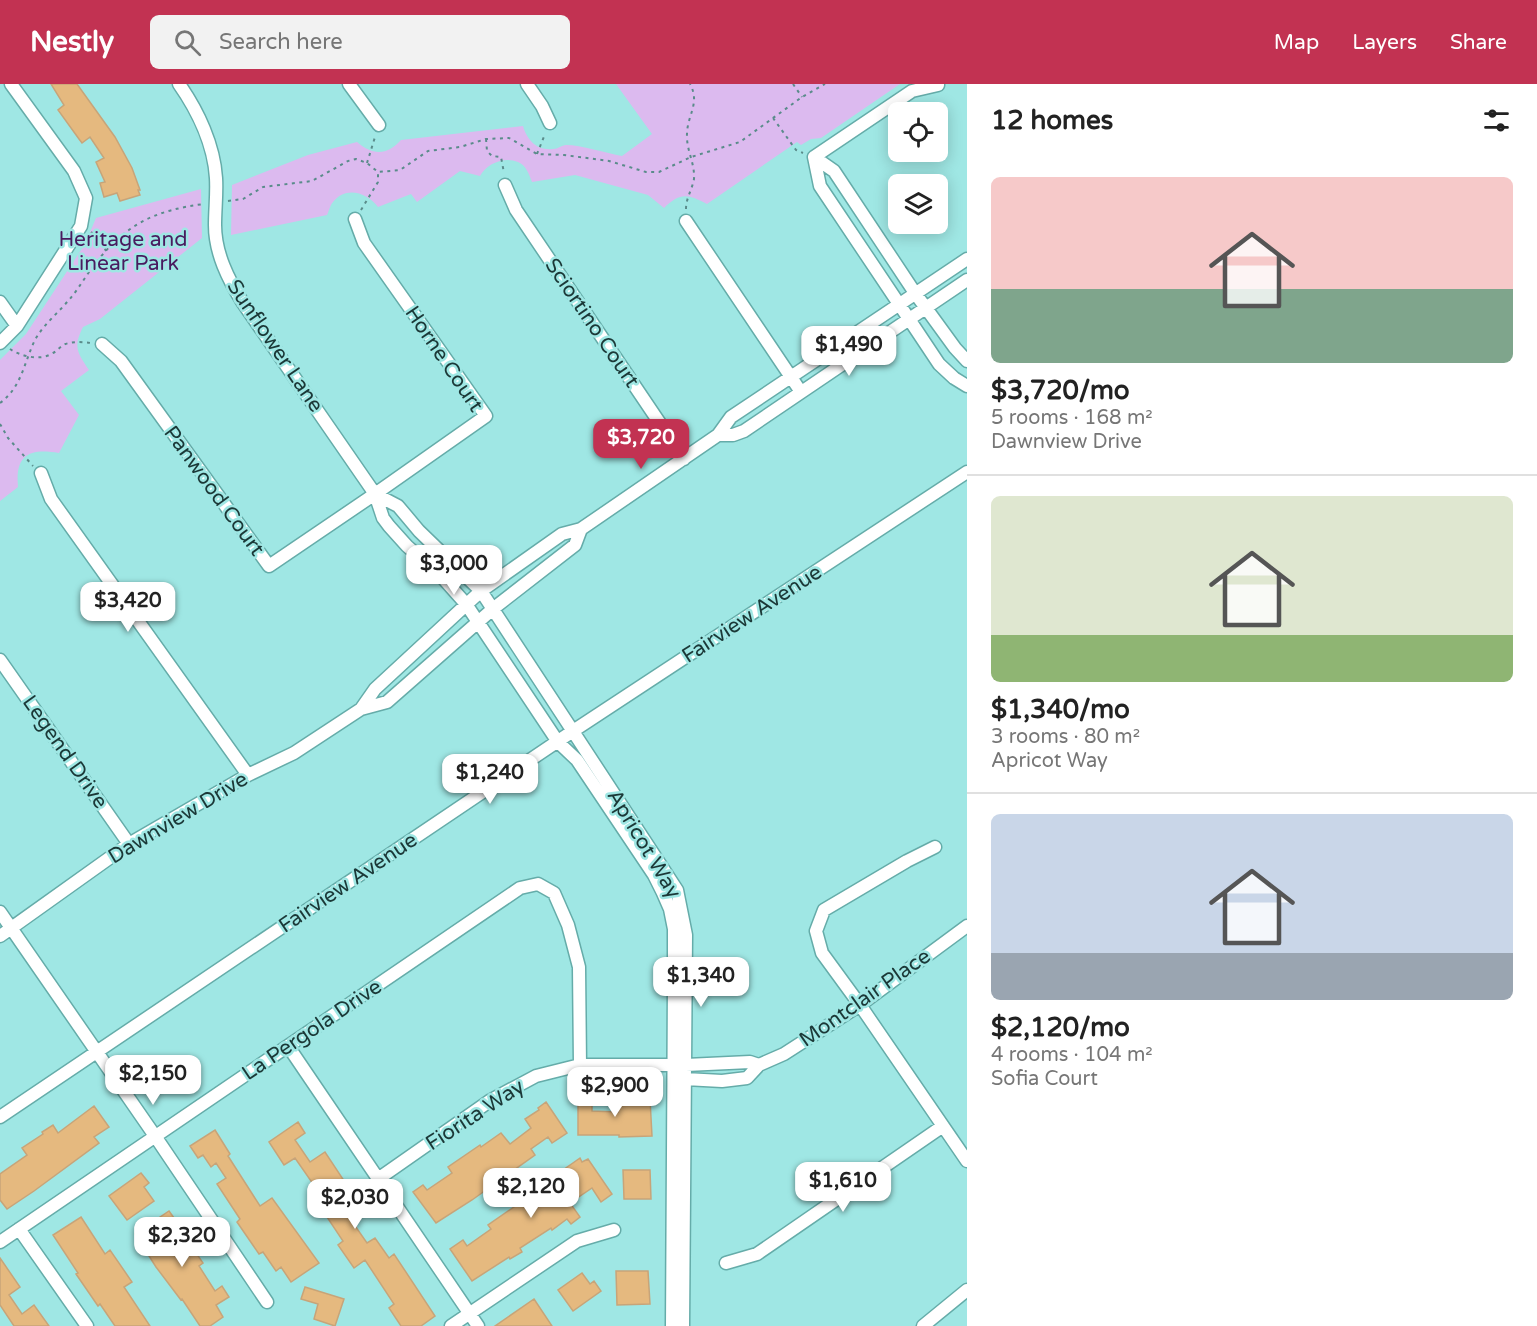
<!DOCTYPE html>
<html lang="en">
<head>
<meta charset="utf-8">
<style>
  body { margin:0; font-family:"Varela Round",sans-serif; background:#f2f2f2; color:#222; height:100vh; display:flex; flex-direction:column; font-size:22px; white-space:nowrap }
  * { box-sizing:border-box; margin:0 }
  p { font-size:20px; color:#767676 }
  .icon { flex:none; width:33px; height:33px; fill:none; stroke:currentColor; stroke-width:2; stroke-linecap:round; stroke-linejoin:round }
  .map { position:relative; flex:1; overflow:hidden }
  .side { display:flex; flex-direction:column; background:#fff; width:570px }
  .side>* { flex:none }
  .tools { position:absolute; left:888px; top:18px; display:grid; gap:12px }
  .tools a { display:grid; place-items:center; width:60px; height:60px; border-radius:9px; background:#fff; box-shadow:0 3px 15px #0003; font-size:30px }
  .price { position:absolute; translate:-50% -51px; padding:0 14px; border-radius:12px; background:#fff; color:#222; font-size:20px; line-height:39px; filter:drop-shadow(0 2px 3px #0008) }
  .price::after { content:''; position:absolute; left:50%; top:36px; width:18px; height:14px; margin-left:-9px; background:inherit; clip-path:polygon(0 0,100% 0,50% 100%) }
  .price.selected { background:#c23252; color:#fff }
  ul { padding:0; list-style:none }
  li { display:grid; align-content:center; gap:12px; height:318px; padding:0 24px }
  li+li { border-top:2px solid #e0e0e0 }
  li span { display:grid; place-items:center; height:186px; border-radius:9px; color:#555 }
  li>.icon { margin-inline-start:auto }
  span .icon { width:108px; height:108px; fill:#fffc; stroke-width:1 }
  li b { font-size:26px }
  h2 { display:flex; justify-content:space-between; align-items:center; height:72px; padding:0 24px; font-size:26px }
  header { display:flex; align-items:center; gap:36px; box-sizing:border-box; height:84px; padding:0 30px; background:#c23252; color:#fff }
  header strong { font-size:28px }
  nav { display:flex; gap:33px; margin-inline-start:auto; font-size:21px }
  .search { width:420px; height:54px; background:#f2f2f2; display:flex; align-items:center; gap:15px; box-sizing:border-box; padding:0 21px; border-radius:9px; color:#767676; font-size:22px }
  main { display:flex; flex:1; min-height:0 }
  .map>svg:first-child { display:block }
</style>
</head>
<body>
<header>
<strong>Nestly</strong>
<div class="search"><svg class="icon" aria-label="search" viewBox="0 0 24 24"><circle cx="10" cy="10" r="6"/><path d="M15 15l6 6"/></svg>Search here</div>
<nav><a>Map</a><a>Layers</a><a>Share</a></nav>
</header>
<main>
<div class="map">
<svg width="967" height="1242" viewBox="0 0 967 1242">
  <rect width="100%" height="100%" fill="#9fe7e4"/>
  <path fill="#dcbaef" d="M616 0H900L821 54 811 55 801 61 797 58 707 120C688 110 680 108 664 124L648 111 575 91 532 98C529 90 526 81 518 78 504 72 486 80 480 92L460 87 417 118 411 110 378 123C368 109 346 101 333 118 330 121 329 127 327 131L231 151 232 101 308 71 357 58C372 71 387 72 401 56L523 42C527 56 537 67 553 65 558 65 562 61 566 61 581 61 606 69 622 72L652 50Z
    M201 105 202 154 100 235 83 243C73 263 77 268 89 286L61 307 79 331 59 369C29 364 15 371 18 403L0 417V276L26 250 85 160 96 134Z"/>
  <path fill="#e5b97f" stroke="#c7a479" stroke-width="1.5" d="M51 0H77L115 53 132 84 140 106H138L140 111 120 117 117 109 104 113 100 99 105 98 96 78 104 74 90 53 82 59 79 55 58 26 64 21Z
    M578 1010 592 1011V1027L618 1028V1014L637 1013 638 1016 650 1015 652 1052 619 1053V1051H578Z
    M546 1018 567 1049 552 1059 548 1053 531 1065 535 1071 472 1116 436 1139 413 1108 423 1101 427 1106 452 1089 448 1083 480 1061 481 1063 501 1049 510 1060 531 1044 525 1035 539 1026 538 1024Z
    M94 1022 109 1043 94 1053 99 1059 34 1107 7 1125 0 1116V1090L27 1071 22 1064 43 1050 42 1048 53 1041 58 1049Z
    M298 1038 305 1049 295 1056 310 1078 325 1068 366 1130 353 1139 367 1159 375 1154 389 1174 394 1170 435 1232 421 1242H401L389 1224 394 1220 365 1176 354 1184 338 1161 343 1157 319 1121 325 1117 295 1074 284 1081 269 1058Z
    M215 1046 230 1070 228 1072 260 1122 272 1114 319 1179 291 1198 281 1183 276 1187 263 1168 259 1170 237 1138 240 1135 217 1100 226 1094 216 1079 211 1083 203 1071 198 1074 190 1062Z
    M580 1074 582 1078 588 1075 612 1110 601 1118 592 1104 570 1119 580 1133 571 1140 567 1135 552 1146 551 1144 520 1164 522 1168 510 1175 509 1173 472 1197 450 1165 463 1156 467 1162 491 1145 488 1141 564 1088 563 1086Z
    M623 1086H650L651 1115H624Z
    M141 1089 149 1099 144 1103 154 1117 127 1136 109 1112Z
    M169 1127 192 1159 190 1160 203 1179 199 1182 215 1207 222 1202 229 1213 216 1221 223 1233 210 1242H200L182 1215 181 1216 156 1183 135 1150Z
    M81 1133 105 1170 110 1166 132 1198 124 1203 150 1242H115L100 1220 98 1222 76 1190 78 1189 53 1151Z
    M0 1174 20 1203 9 1211 22 1230 34 1221 49 1242H14L0 1221Z
    M616 1187H648L650 1220 617 1221Z
    M582 1189 590 1200 594 1197 601 1207 573 1227 558 1206Z
    M305 1203 344 1215 335 1242 314 1235 318 1220 301 1215Z
    M534 1215 552 1242H495Z"/>
  <g fill="none" stroke-linecap="round" stroke-linejoin="round">
    <g stroke="#65aca9" stroke-width="15">
      <path id="minor" d="M179 0C198 27 214 61 216 94 217 110 215 125 215 141 215 169 228 195 243 219L375 410 383 434 389 442 407 462 442 493 466 520 558 658 577 676 654 791 663 809 670 825 674 845V898L672 1242
        M349 0 379 41
        M527 0 542 22 550 39
        M814 73 820 102 899 220 939 280 954 294 967 302
        M814 73 834 87 915 209 955 264 967 277
        M814 73 912 7 938 1
        M505 101 516 126 684 375
        M686 137 801 308
        M0 218 17 242
        M0 259 17 242 81 142 86 114 74 87 11 0
        M102 260 121 277 269 482 375 410 486 332 364 159 355 135
        M718 351H733L744 347 967 196
        M41 389 51 415 248 691
        M375 410 398 422 419 447 481 507 677 806 686 851 683 1242
        M0 576 129 760
        M361 625 375 605 481 507 562 450 581 445 718 351 731 333 967 175
        M935 763 907 777 824 826 816 847 822 869 860 921 967 1077
        M0 828 155 1052 267 1218
        M0 852 129 760 248 691 294 669 361 625 387 618 494 524 575 461 581 445
        M288 962 478 1242
        M685 995 722 997 747 994 759 981 784 970 860 921 967 842
        M0 1033 573 647 967 388
        M378 1095 491 1016 536 992 580 981H686L750 978 759 981
        M19 1145 87 1242
        M0 1158 520 804 538 800 554 809 568 841 579 883 580 981
        M726 1179 757 1170 943 1042
        M451 1242 577 1157 614 1146
        M923 1242 967 1206"/>
    </g>
    <path stroke="#5a8b8a" stroke-width="2" stroke-dasharray="3 4.5" stroke-linecap="butt" d="M793 0 802 13
      M773 34 796 66 803 69
      M486 55 487 67 492 72 501 73 504 89
      M537 70 545 50
      M367 79 375 53
      M228 117 243 115 263 103 312 97 348 77 356 75 367 79 378 88 400 86 428 67 460 63 486 55 509 54 537 70 564 71 609 77 646 88H659L691 73 740 58 802 13 825 0
      M686 125C686 114 692 106 694 95 695 80 687 67 687 53 686 32 701 20 690 0
      M361 126 378 98V88
      M91 148 100 154 106 167
      M100 154 118 153
      M10 265C20 272 40 277 51 270 56 268 59 264 63 261 71 257 83 258 91 259
      M0 319C22 303 24 278 35 256 43 241 57 230 68 217 79 205 87 189 98 176 128 139 157 126 204 120
      M0 340 8 354 33 382"/>
    <use href="#minor" stroke="#fff" stroke-width="12"/>
  </g>
  <g text-anchor="middle" dominant-baseline="central" stroke-width="5" stroke-linejoin="round" paint-order="stroke">
    <g font-size="21" fill="#491b5f" stroke="#9fe7e4">
      <text x="123" y="155">Heritage and<tspan x="123" dy="24">Linear Park</tspan></text>
    </g>
    <g font-size="21" fill="#1b3837" stroke="#9fe7e4">
      <text transform="translate(592 239) rotate(56)">Sciortino Court</text>
      <text transform="translate(275 262) rotate(56)">Sunflower Lane</text>
      <text transform="translate(444 275) rotate(56)">Horne Court</text>
      <text transform="translate(214 407) rotate(54)">Panwood Court</text>
      <text transform="translate(752 530) rotate(-33)">Fairview Avenue</text>
      <text transform="translate(65 668) rotate(55)">Legend Drive</text>
      <text transform="translate(178 734) rotate(-31)">Dawnview Drive</text>
      <text transform="translate(644 760) rotate(59)">Apricot Way</text>
      <text transform="translate(348 799) rotate(-34)">Fairview Avenue</text>
      <text transform="translate(865 914) rotate(-35)">Montclair Place</text>
      <text transform="translate(312 946) rotate(-34)">La Pergola Drive</text>
      <text transform="translate(475 1031) rotate(-33)">Fiorita Way</text>
    </g>
  </g>
</svg>
<div class="tools">
<a><svg class="icon" aria-label="locate" viewBox="0 0 24 24"><circle cx="12" cy="12" r="6"/><path d="M12 2v4M12 18v4M2 12h4M18 12h4"/></svg></a>
<a><svg class="icon" aria-label="layers" viewBox="0 0 24 24"><path d="M12 4l9 5-9 5-9-5zM3 14l9 5 9-5"/></svg></a>
</div>
<b class="price" style="left:849px;top:293px">$1,490</b>
<b class="price selected" style="left:641px;top:386px">$3,720</b>
<b class="price" style="left:454px;top:512px">$3,000</b>
<b class="price" style="left:128px;top:549px">$3,420</b>
<b class="price" style="left:490px;top:721px">$1,240</b>
<b class="price" style="left:701px;top:924px">$1,340</b>
<b class="price" style="left:153px;top:1022px">$2,150</b>
<b class="price" style="left:615px;top:1034px">$2,900</b>
<b class="price" style="left:843px;top:1129px">$1,610</b>
<b class="price" style="left:531px;top:1135px">$2,120</b>
<b class="price" style="left:355px;top:1146px">$2,030</b>
<b class="price" style="left:182px;top:1184px">$2,320</b>
</div>
<section class="side">
<h2>12 homes<svg class="icon" aria-label="filters" viewBox="0 0 24 24"><path d="M4 7h16M4 17h16"/><circle cx="9" cy="7" r="2"/><circle cx="15" cy="17" r="2"/></svg></h2>
<ul>
<li><span style="background:linear-gradient(#f6c9c9 60%,#7fa58c 0)"><svg class="icon" aria-label="home" viewBox="0 0 24 24"><path d="M3 11l9-7 9 7M6 9v11h12V9"/></svg></span><div><b>$3,720/mo</b><p>5 rooms · 168 m²</p><p>Dawnview Drive</p></div></li>
<li><span style="background:linear-gradient(#dfe7d0 75%,#8fb573 0)"><svg class="icon" aria-label="home" viewBox="0 0 24 24"><path d="M3 11l9-7 9 7M6 9v11h12V9"/></svg></span><div><b>$1,340/mo</b><p>3 rooms · 80 m²</p><p>Apricot Way</p></div></li>
<li><span style="background:linear-gradient(#c9d6e8 75%,#9aa5b1 0)"><svg class="icon" aria-label="home" viewBox="0 0 24 24"><path d="M3 11l9-7 9 7M6 9v11h12V9"/></svg></span><div><b>$2,120/mo</b><p>4 rooms · 104 m²</p><p>Sofia Court</p></div></li>
</ul>
</section>
</main>
</body>
</html>
